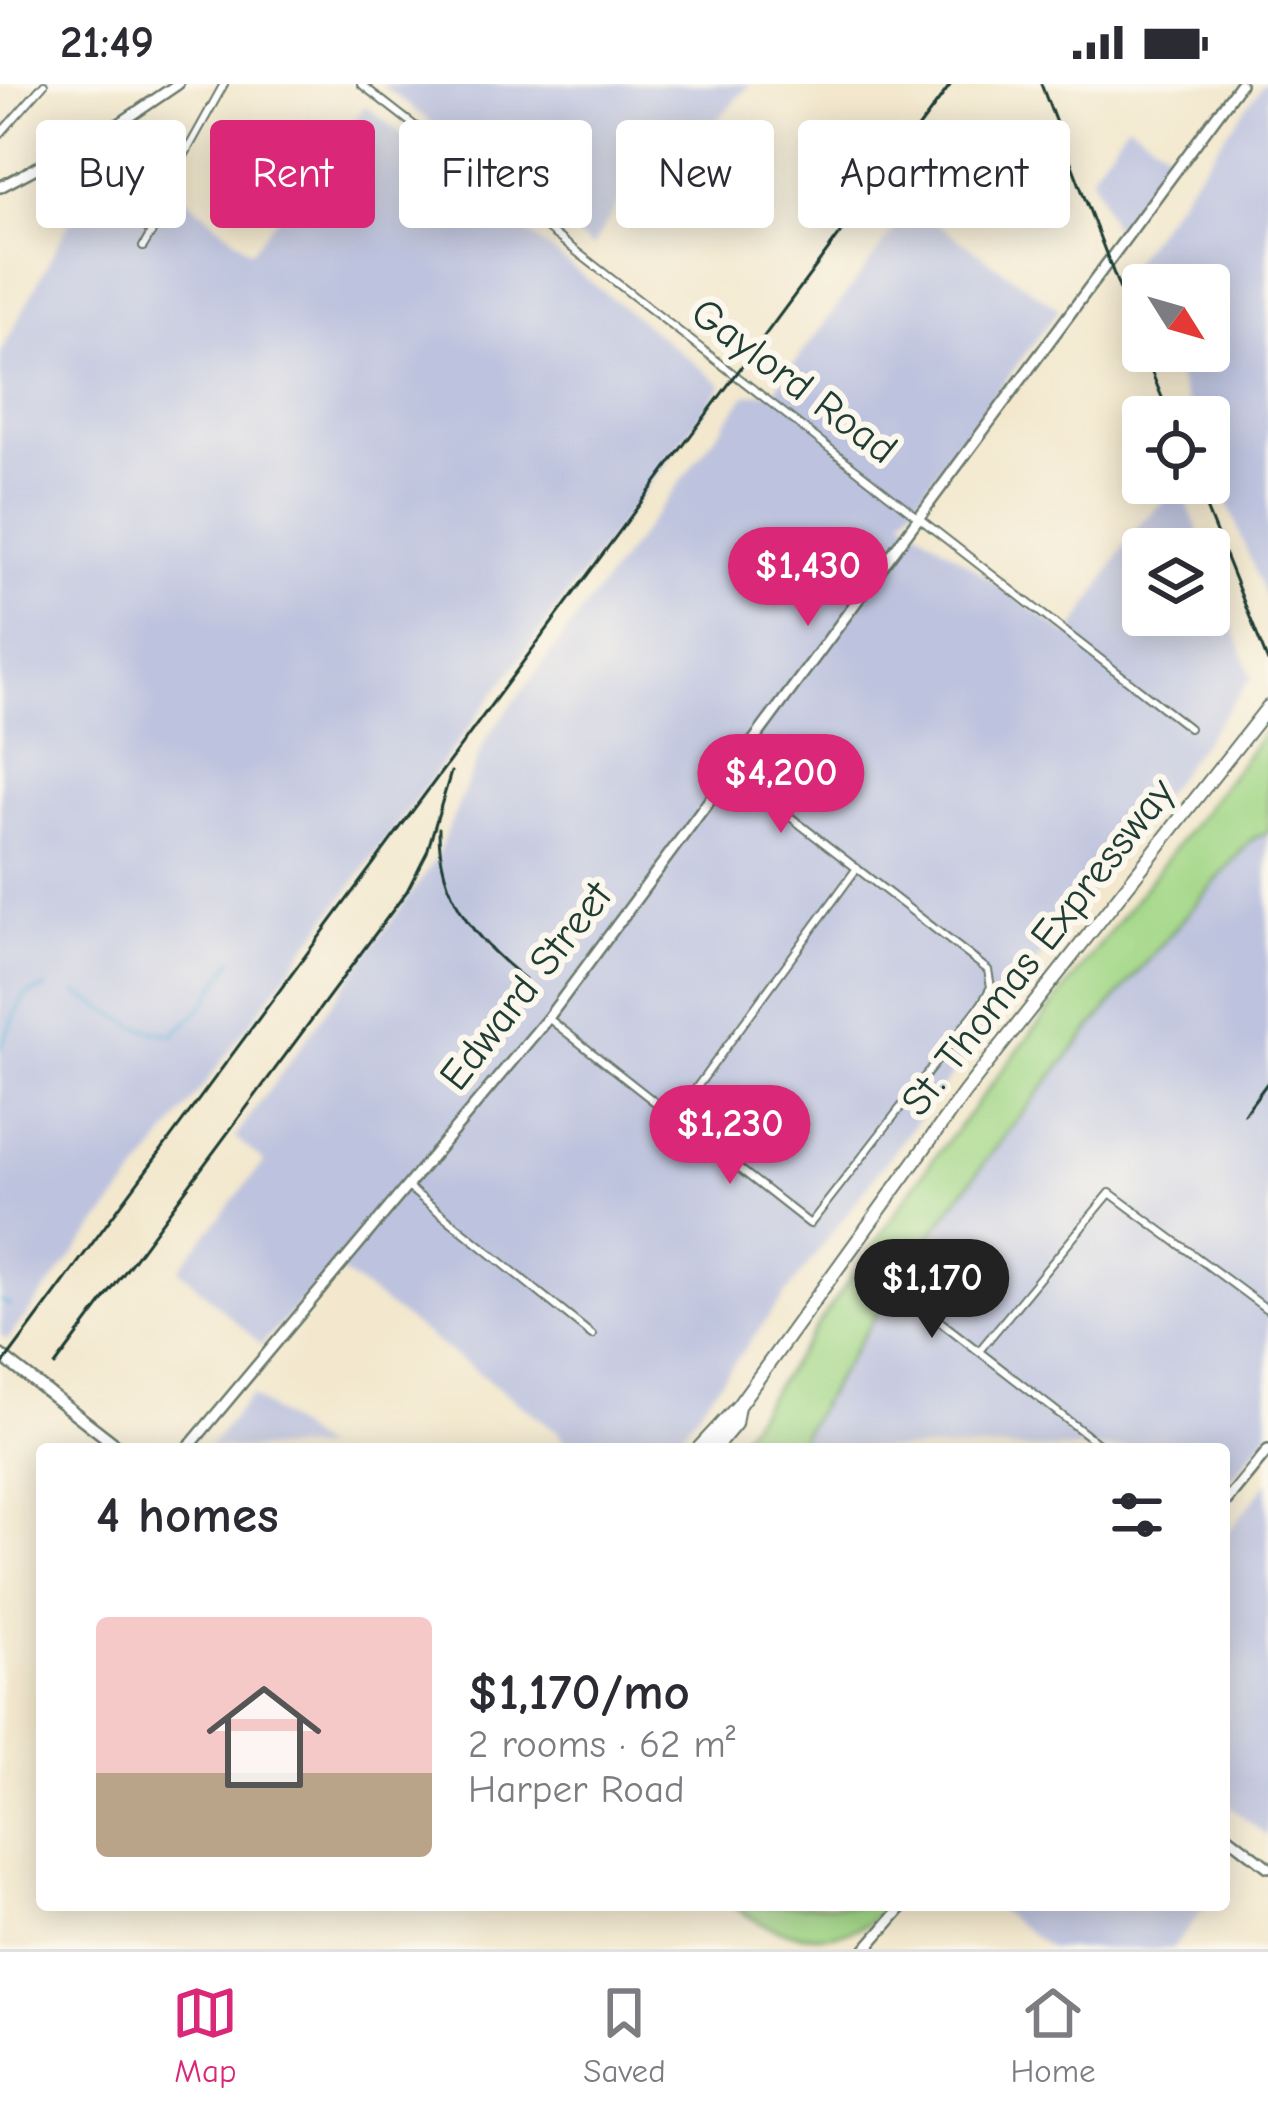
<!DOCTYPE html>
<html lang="en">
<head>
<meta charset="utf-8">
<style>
  body { margin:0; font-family:"Comic Neue",sans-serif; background:#f2f2f3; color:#2b2b33; height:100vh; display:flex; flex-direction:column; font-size:45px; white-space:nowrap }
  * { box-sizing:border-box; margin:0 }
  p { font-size:39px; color:#7c7c81 }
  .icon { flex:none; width:66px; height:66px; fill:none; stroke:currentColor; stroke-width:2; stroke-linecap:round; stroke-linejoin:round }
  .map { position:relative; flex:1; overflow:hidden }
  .side { position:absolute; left:36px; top:1359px; width:1194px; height:468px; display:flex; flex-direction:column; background:#fff; border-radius:12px; box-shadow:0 6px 30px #0003 }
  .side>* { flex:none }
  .top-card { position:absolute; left:36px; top:36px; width:1197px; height:108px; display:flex; gap:24px }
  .needle { width:78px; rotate:127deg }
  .tools { position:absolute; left:1122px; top:180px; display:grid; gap:24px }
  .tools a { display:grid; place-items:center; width:108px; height:108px; border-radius:12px; background:#fff; box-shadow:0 6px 30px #0003; font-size:60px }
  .price { position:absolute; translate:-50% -102px; padding:0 27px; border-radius:42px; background:#db2777; color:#fff; font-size:39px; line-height:78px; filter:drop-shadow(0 3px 6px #0008) }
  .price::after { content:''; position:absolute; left:50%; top:72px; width:36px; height:27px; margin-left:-18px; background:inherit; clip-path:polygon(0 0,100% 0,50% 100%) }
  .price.on { background:#222; color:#fff }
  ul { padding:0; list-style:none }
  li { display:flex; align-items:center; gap:36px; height:300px; padding:0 60px }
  li span { display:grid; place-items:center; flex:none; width:336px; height:240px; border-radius:12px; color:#555 }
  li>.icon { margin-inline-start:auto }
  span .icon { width:144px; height:144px; fill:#fffc; stroke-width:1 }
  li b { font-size:51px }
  h2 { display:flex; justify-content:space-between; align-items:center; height:144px; padding:0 60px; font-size:51px }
  .tag { padding:0 42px; border-radius:12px; background:#fff; box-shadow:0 6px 30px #0003; font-size:42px; line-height:108px }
  .tag.on { background:#db2777; color:#fff }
  .status { display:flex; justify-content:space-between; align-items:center; height:84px; padding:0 60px; background:#fff; direction:ltr }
  .status svg { height:33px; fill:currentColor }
  .dock { display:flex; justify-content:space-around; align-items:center; height:168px; border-top:3px solid #e1e1e2; background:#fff; font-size:33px; color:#7c7c81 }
  .dock a { display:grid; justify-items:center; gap:6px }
  .dock .on { color:#db2777 }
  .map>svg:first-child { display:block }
</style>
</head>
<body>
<div class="status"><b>21:49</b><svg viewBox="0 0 49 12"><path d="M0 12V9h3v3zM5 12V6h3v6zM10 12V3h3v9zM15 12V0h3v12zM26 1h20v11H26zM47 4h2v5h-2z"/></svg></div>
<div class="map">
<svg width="1268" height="1865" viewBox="0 0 1268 1865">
  <rect width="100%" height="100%" fill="#fbf7ec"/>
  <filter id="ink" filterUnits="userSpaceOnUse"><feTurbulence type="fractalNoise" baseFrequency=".00833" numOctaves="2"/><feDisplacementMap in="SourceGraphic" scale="24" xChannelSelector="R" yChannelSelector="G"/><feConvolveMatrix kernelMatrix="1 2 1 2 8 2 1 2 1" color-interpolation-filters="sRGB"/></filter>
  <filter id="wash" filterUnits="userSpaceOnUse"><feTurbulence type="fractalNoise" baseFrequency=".004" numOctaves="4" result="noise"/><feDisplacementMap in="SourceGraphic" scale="48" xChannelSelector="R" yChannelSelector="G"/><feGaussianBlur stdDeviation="2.7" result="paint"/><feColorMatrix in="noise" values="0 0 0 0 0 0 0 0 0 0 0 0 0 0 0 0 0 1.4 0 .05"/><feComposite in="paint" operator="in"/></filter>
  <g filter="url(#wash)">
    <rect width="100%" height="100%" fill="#f3e8ce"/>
    <path fill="#bdc3de" d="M381 0H750L712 42 632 97 592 163Z
      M1263 0H1268V520L1209 373V333H1193L1166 267H1209V201H1143V209L1131 179Z
      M365 22 723 301 150 1074 7 1256 0 1251V270L99 82 183 111 251 167Z
      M1128 39 1171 69 1115 148 1091 90Z
      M912 122 1059 225 903 434 1070 552 1132 449 1180 400 1205 465H1143V531H1209V477L1252 593 669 1365H571L557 1347 335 1183 261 1261 179 1185 264 1078 235 1053 435 776 486 655 746 311 774 307Z
      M1268 747V1349L1224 1404V1365H795L870 1236 993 1066 1076 959 1251 756Z
      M251 1311 324 1365H207Z
      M1268 1398V1753L1224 1718V1453Z
      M992 1821H1206L1172 1865H1050Z"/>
    <path fill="#a3d787" stroke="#618a5e" stroke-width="3" d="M1268 644V747L1251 756C1085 949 919 1142 795 1365H732L926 1085Z
      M733 1821H892C848 1865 780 1859 733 1821Z"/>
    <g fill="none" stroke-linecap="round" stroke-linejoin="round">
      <path stroke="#5cb4d9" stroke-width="3" d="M76 909 139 944 173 951 205 920 233 875
        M0 964 25 911 46 904
        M0 1216 10 1222"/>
    </g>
  </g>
  <g filter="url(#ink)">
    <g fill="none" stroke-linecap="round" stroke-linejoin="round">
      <g stroke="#69796a" stroke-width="10">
        <path id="street" d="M361 0 1189 644
          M0 50 44 0
          M151 150 146 143 154 126 224 0
          M143 163 164 127 161 120
          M548 934 810 1140 982 919 991 903 988 886 731 687
          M675 1033 857 784
          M409 1104 592 1251
          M910 1214 1105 1365
          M979 1267 1110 1109 1268 1226"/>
      </g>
      <g stroke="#69796a" stroke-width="14">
        <path id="secondary" d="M0 103 119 40 178 0
          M187 1365 548 934 1240 0
          M1224 1420 1268 1366
          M1224 1749 1268 1783
          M866 1865 904 1821"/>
      </g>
      <g stroke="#69796a" stroke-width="15">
        <path id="primary" d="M0 1271 121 1365"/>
      </g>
      <g stroke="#69796a" stroke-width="16">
        <path id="highway" d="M698 1365 738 1322 964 1009 1268 623
          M714 1365 735 1340 738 1322"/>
      </g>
      <use href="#street" stroke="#fff" stroke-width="6"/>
      <use href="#secondary" stroke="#fff" stroke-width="9"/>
      <use href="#primary" stroke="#fff" stroke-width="10"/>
      <use href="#highway" stroke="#fff" stroke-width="12"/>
      <path stroke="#1f3d34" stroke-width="3" d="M1041 0 1143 266
        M1143 267 1170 333
        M1196 399 1268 578
        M439 744C438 812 475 856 525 895
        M1244 1030 1268 998
        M55 1282 407 807 427 768 451 688
        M0 1284 951 0"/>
    </g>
  </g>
  <g text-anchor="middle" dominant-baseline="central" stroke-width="12" stroke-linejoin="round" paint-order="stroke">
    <g font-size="42" fill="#1f3d34" stroke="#fbf7ec">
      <text transform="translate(794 297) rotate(37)">Gaylord Road</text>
      <text transform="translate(1038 863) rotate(-52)">St. Thomas Expressway</text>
      <text transform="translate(526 902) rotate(-52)">Edward Street</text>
    </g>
  </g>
</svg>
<div class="tools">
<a><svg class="needle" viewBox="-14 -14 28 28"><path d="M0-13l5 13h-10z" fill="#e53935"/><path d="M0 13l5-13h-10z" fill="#7c7c81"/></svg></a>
<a><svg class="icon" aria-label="locate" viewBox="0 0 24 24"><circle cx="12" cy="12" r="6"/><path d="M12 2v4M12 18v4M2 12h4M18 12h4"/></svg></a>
<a><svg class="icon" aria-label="layers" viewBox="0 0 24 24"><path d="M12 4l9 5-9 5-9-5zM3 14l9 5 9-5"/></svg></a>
</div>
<b class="price" style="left:808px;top:545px">$1,430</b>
<b class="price" style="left:781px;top:752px">$4,200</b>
<b class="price" style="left:730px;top:1103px">$1,230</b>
<b class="price on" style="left:932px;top:1257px">$1,170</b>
<div class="top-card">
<a class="tag">Buy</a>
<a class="tag on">Rent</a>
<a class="tag">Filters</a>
<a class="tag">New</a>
<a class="tag">Apartment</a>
</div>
<section class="side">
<h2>4 homes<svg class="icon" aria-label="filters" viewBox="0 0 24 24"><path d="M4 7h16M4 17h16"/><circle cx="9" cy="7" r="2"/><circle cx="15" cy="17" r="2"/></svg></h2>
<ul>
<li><span style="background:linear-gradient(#f6c9c9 65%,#b9a48a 0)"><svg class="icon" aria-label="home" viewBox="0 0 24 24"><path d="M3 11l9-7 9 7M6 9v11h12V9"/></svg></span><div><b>$1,170/mo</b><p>2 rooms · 62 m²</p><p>Harper Road</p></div></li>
</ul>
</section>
</div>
<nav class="dock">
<a class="on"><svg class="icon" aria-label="map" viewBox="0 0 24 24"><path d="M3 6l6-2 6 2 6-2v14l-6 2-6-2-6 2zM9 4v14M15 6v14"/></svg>Map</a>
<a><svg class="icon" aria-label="saved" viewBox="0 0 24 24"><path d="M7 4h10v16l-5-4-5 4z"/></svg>Saved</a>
<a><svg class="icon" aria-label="home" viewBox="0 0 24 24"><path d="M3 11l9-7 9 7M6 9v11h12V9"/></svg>Home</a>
</nav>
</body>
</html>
